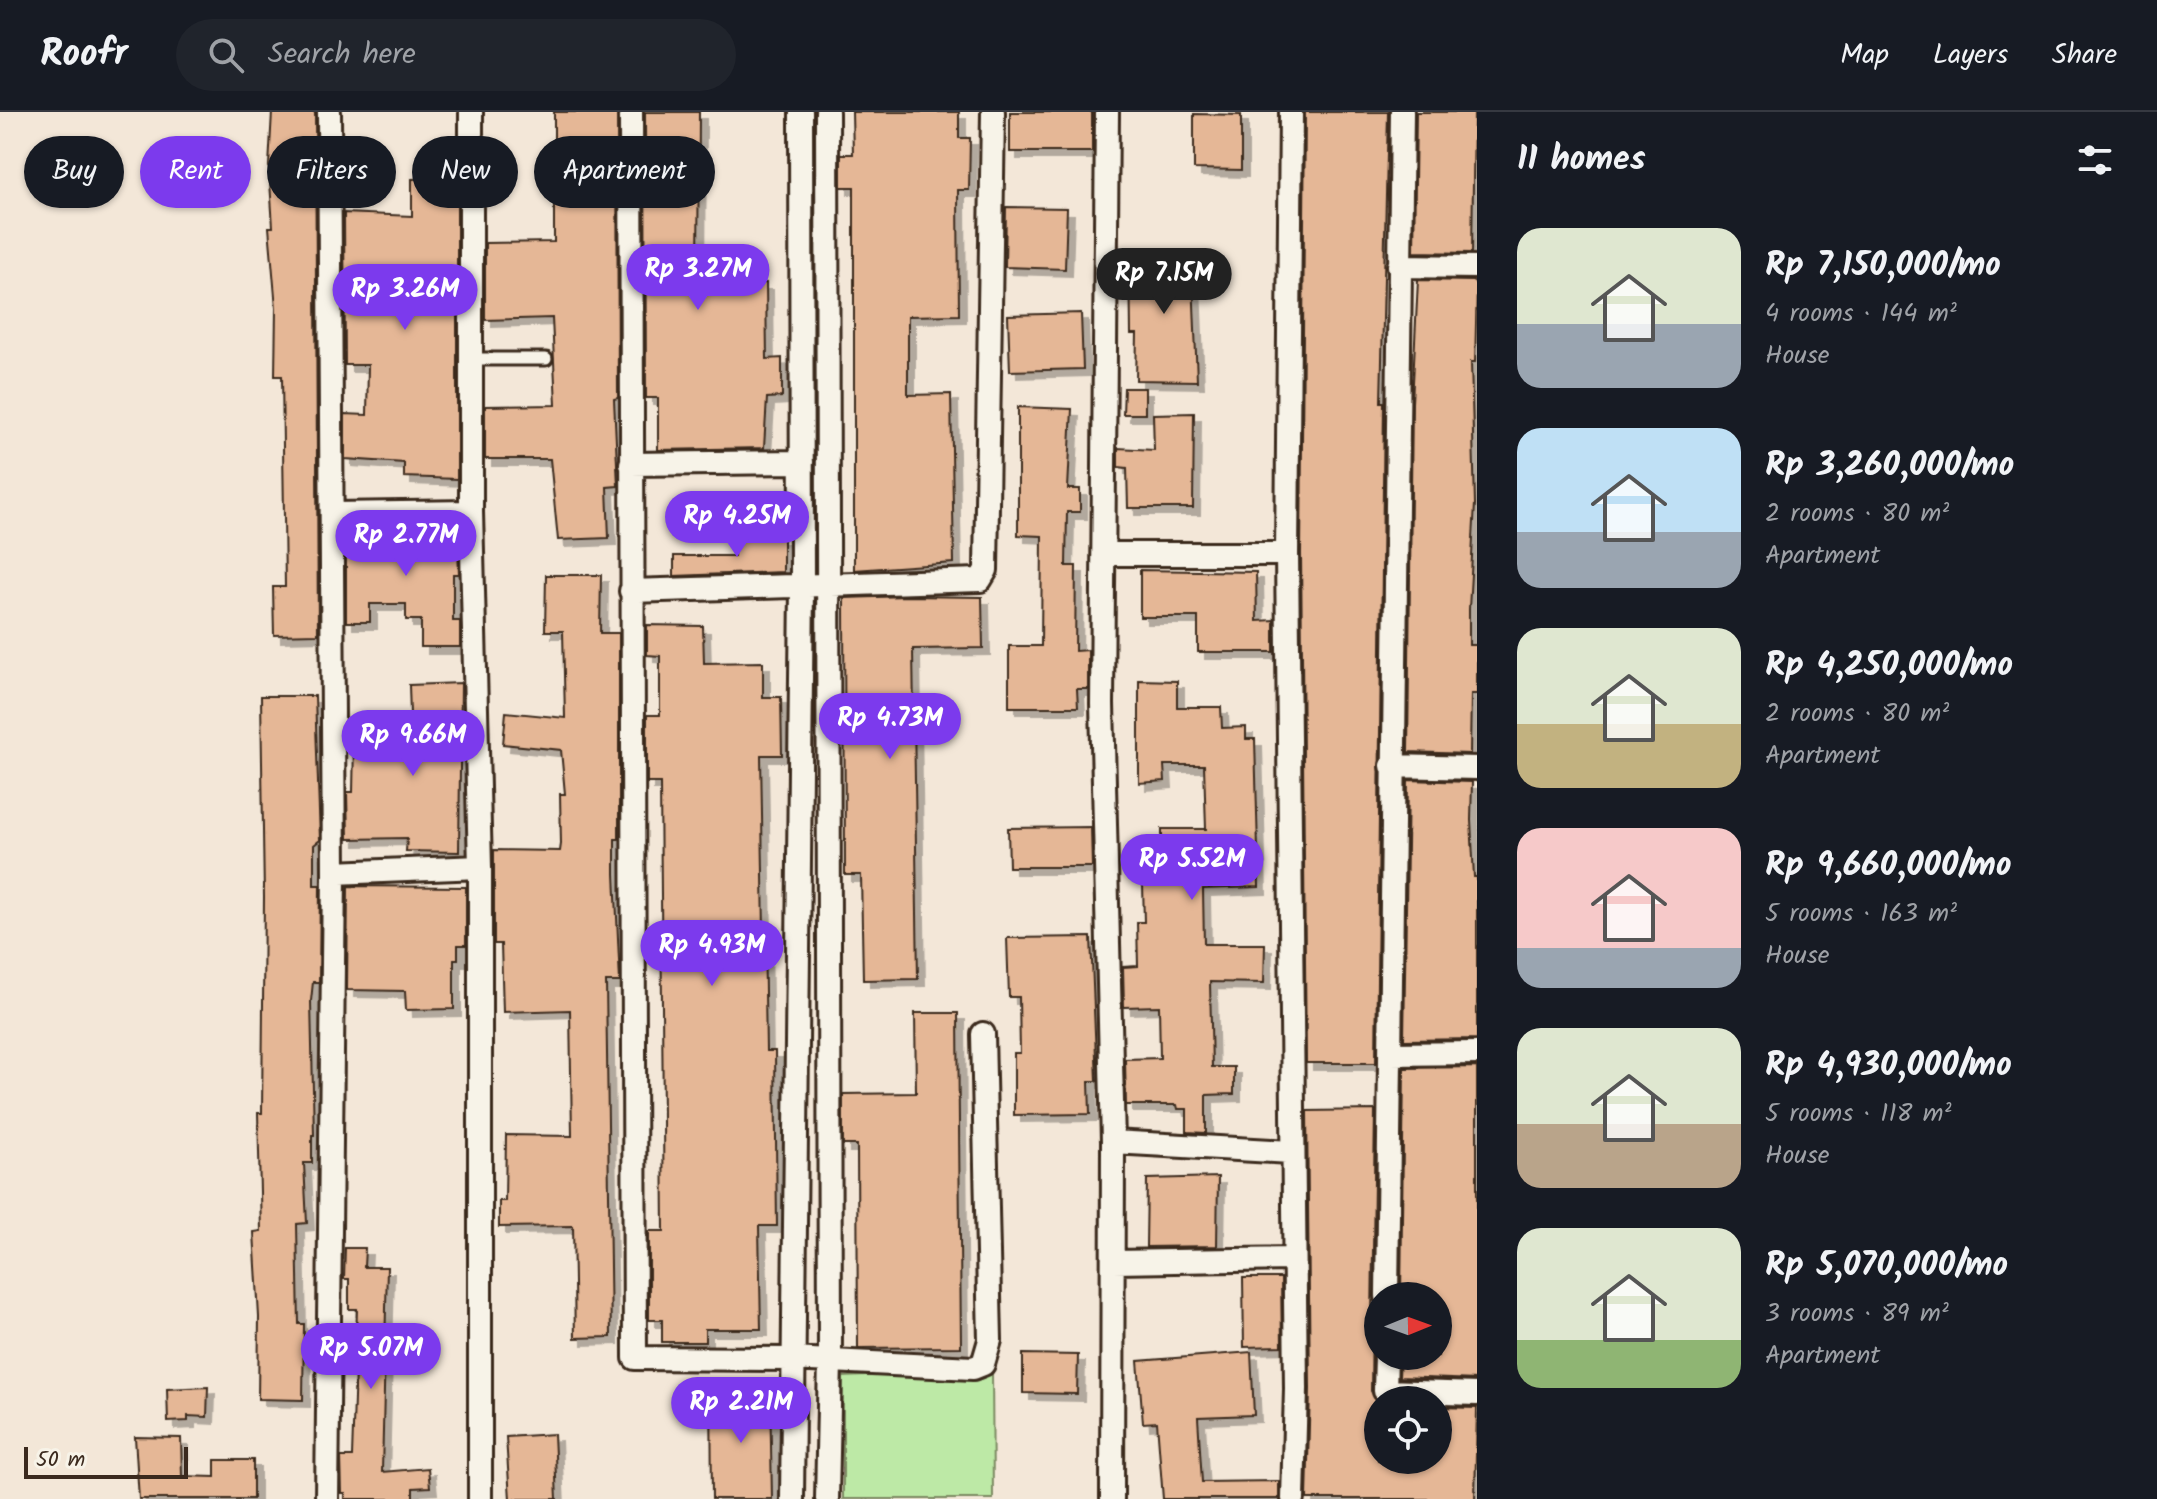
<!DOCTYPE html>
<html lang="en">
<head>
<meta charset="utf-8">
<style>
  body { margin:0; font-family:Kalam,sans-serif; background:#20242c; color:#f1f3f6; height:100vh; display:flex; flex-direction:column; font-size:30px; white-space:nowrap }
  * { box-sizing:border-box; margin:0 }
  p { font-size:26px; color:#9ea1a6 }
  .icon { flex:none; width:44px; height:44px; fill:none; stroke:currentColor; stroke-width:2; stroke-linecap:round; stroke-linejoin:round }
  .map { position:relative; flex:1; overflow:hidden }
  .drawer { display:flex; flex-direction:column; background:#171b24; width:680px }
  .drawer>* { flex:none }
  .banner { position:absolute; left:24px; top:24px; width:760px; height:72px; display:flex; gap:16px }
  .needle { width:52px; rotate:89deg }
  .controls { position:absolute; left:1364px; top:1170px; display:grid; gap:16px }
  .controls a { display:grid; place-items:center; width:88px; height:88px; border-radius:50%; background:#171b24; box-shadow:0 2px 6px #0004; font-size:40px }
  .scale { position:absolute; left:24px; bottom:20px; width:164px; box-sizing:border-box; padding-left:8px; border:4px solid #3b2a1e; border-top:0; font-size:22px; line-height:28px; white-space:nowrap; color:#3b2a1e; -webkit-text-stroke:6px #f7f3e8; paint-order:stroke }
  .price { position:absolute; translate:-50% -68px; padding:0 18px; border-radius:28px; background:#7c3aed; color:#fff; font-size:26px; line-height:52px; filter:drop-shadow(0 2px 4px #0008) }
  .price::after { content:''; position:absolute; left:50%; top:48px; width:24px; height:18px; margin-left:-12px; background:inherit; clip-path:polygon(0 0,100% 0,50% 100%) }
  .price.selected { background:#222; color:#fff }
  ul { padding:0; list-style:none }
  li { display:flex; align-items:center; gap:24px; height:200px; padding:0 40px }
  li span { display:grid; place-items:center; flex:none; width:224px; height:160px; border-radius:24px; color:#555 }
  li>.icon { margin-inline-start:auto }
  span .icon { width:96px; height:96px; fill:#fffc; stroke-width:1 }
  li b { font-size:34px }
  h2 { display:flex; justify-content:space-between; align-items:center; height:96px; padding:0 40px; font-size:34px }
  .chip { padding:0 28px; border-radius:36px; background:#171b24; box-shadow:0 2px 6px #0004; font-size:28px; line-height:72px }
  .chip.selected { background:#7c3aed; color:#fff }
  header { display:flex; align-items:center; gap:48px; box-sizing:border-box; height:112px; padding:0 40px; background:#171b24; border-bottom:2px solid #363941 }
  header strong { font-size:38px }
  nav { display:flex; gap:44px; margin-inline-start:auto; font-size:28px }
  .search { width:560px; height:72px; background:#20242c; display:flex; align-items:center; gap:20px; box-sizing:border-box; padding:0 28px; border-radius:44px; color:#9ea1a6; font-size:30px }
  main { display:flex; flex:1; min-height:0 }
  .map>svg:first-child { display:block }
</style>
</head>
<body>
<header>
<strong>Roofr</strong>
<div class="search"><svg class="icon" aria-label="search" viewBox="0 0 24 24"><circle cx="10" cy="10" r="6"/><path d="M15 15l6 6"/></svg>Search here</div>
<nav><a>Map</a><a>Layers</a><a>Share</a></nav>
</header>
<main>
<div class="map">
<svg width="1477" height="1387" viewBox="0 0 1477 1387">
  <defs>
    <filter id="shadow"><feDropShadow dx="7" dy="7" stdDeviation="0" flood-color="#0004"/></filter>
  </defs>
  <rect width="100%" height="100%" fill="#f3e7d8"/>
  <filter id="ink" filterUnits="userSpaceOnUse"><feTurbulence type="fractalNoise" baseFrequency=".0125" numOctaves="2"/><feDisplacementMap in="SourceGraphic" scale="16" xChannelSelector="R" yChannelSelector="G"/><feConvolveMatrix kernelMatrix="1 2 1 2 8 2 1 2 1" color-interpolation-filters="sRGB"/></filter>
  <g filter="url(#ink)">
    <path fill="#bde9a6" stroke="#7c8a62" stroke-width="2" d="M992 1258 993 1387H843V1265Z"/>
    <path fill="#e5b796" stroke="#3b2a1e" stroke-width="2" filter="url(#shadow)" d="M272 0H315L318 522 274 523 273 475H285L282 264H275L276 196 269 115H273L269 54Z
      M554 0H617L618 286 614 287 618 374 607 375 609 426 558 428 550 347H485V294L556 293 552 206 485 208V131L554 130Z
      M645 0H699L698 171H766L767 247 782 246V285L767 286 764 336 658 338V286H646Z
      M852 0H959V26H970L969 78H958L959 203 908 204V283L951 282 954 451 854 458V75H841V42H853Z
      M1010 0H1092V40H1010Z
      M1305 0H1388L1381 290H1384L1376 951H1306L1301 442Z
      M1416 0H1474L1472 141 1414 140Z
      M1194 2 1241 3V58L1194 57Z
      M457 66V367L404 365V351L345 347V302L367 303 368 253H345L344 101 412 104V67Z
      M1006 95 1067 96 1065 157 1005 155Z
      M1130 140H1192L1197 269 1136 268 1137 222H1131Z
      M1418 168 1472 169 1477 172 1475 250H1471L1475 392 1469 497V533H1477V582H1471L1470 642 1408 640 1412 291Z
      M1081 201 1083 257 1010 259 1008 203Z
      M1124 276H1145V302H1123Z
      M1018 295 1072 297 1068 377H1080V400H1067L1066 454H1076L1075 539 1088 538V577H1077L1078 595H1009V534H1041L1042 424 1018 423Z
      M1194 301 1193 396H1128L1127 356 1118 355V336L1154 338 1153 302Z
      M457 415 459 462H453V509H460V535H421V508H406V492H370V510H346V418Z
      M734 425H783V460L674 464V444H734Z
      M1140 458 1256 460 1257 509 1274 508V540H1198V505H1140Z
      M546 463H601L600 521H619V727H615V762L620 870H606L611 1225 575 1226 573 1114 499 1115V1089H505L506 1023 572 1024 570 898 503 900 501 832H494V738L560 739 561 732 560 682H565L561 638 503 632 506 600 565 606 563 519H545Z
      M907 484 982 485 983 536 913 537 918 867 863 868 861 763H845L844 486Z
      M647 513 703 514 704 551 763 550V585H781L782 643H761L766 939H775L777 1114H759L761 1217H705V1230H662V1208H649V1119H664L660 671H647V603H660V544L647 543Z
      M1139 568 1177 569V595H1221L1222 616 1246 615V627H1255L1259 775 1203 777 1204 832H1265L1264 871 1210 870 1212 955H1234V982L1206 983V1021L1187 1020V997H1178L1177 993H1126L1125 947 1160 946 1159 894 1124 895 1123 855 1138 854 1137 810H1144L1143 772H1162V717H1206L1204 653H1164L1165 669 1139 671Z
      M461 571 459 740 406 739 407 726 348 727 347 680H353L354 632H411L409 573Z
      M261 584H315L320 728 314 733V773H320L319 870H313L311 889 314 1023H312V1051H304L307 1111 297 1112 299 1212H304L303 1288 258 1287 259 1205 254 1120 261 1119 258 1001H262L264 785Z
      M1408 668 1472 670 1471 708 1474 765H1477V927L1404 928Z
      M1091 715 1092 755H1009L1008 716Z
      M348 774 466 775V833H458V847H454V897L406 898 405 879 347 878Z
      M1091 825 1097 969H1089L1090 1002 1014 1003V941H1020L1019 885H1009L1007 826Z
      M915 901H958L961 1235 858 1236 857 1033H843V982L916 981Z
      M1477 955V1268L1399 1265 1400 1244H1438V1184H1401L1404 956Z
      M1375 998 1371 1279 1378 1291V1348H1438V1295L1477 1296 1475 1387H1307L1310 1277 1307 999Z
      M1218 1065 1217 1134 1146 1135 1147 1067Z
      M345 1136H365L364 1155H387L382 1360 428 1356 430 1375 413 1376V1387H345V1381H342L341 1345H352L357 1197H349V1167H344Z
      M1243 1166H1281L1282 1234 1244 1235Z
      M1251 1240 1254 1303 1198 1305 1202 1370 1279 1369V1387H1163L1157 1310 1143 1311 1138 1249Z
      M1023 1242 1078 1243 1077 1282 1023 1281Z
      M208 1275 207 1305 188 1304V1309L168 1310 167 1277Z
      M711 1278H770L772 1387H712Z
      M554 1322 557 1387H510L506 1325Z
      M135 1325 181 1326 182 1364 215 1365V1348H253V1387H139Z"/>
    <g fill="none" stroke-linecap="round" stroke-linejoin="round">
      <g stroke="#3b2a1e" stroke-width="17">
        <path id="lane" d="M470 247H546"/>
      </g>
      <g stroke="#3b2a1e" stroke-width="28">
        <path id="street" d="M471 0V400L480 755V1387
          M631 0 635 1246 791 1247 973 1256 983 1252 990 1228 983 922
          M1107 0 1102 592 1113 1030 1112 1387
          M1291 0 1287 442 1296 1277 1293 1387
          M1399 154 1477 155
          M631 352 802 350
          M334 402 471 400
          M1105 442H1287
          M631 479 980 468 986 458 993 0
          M1392 654 1477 656
          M334 761 480 755
          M1391 942 1477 941
          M1113 1030 1291 1040
          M1114 1150 1292 1147
          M1387 1184 1402 0
          M1386 1244 1385 1279 1477 1282
          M327 1387 334 761 329 0
          M792 1387 802 475 801 0
          M827 1387 830 1248 827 0"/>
      </g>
      <use href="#lane" stroke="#f7f3e8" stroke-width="11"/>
      <use href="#street" stroke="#f7f3e8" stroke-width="22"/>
    </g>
  </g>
</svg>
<div class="controls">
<a><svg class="needle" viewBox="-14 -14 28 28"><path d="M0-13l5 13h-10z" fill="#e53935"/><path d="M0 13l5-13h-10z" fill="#9ea1a6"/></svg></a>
<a><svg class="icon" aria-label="locate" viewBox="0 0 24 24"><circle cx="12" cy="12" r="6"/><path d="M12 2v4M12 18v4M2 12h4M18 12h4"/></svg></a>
</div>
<div class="scale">50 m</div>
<b class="price" style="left:698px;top:200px">Rp 3.27M</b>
<b class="price selected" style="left:1164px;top:204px">Rp 7.15M</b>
<b class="price" style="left:405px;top:220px">Rp 3.26M</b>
<b class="price" style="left:737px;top:447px">Rp 4.25M</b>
<b class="price" style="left:406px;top:466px">Rp 2.77M</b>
<b class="price" style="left:890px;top:649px">Rp 4.73M</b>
<b class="price" style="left:413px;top:666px">Rp 9.66M</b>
<b class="price" style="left:1192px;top:790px">Rp 5.52M</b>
<b class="price" style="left:712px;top:876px">Rp 4.93M</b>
<b class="price" style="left:371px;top:1279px">Rp 5.07M</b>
<b class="price" style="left:741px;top:1333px">Rp 2.21M</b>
<div class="banner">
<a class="chip">Buy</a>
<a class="chip selected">Rent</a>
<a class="chip">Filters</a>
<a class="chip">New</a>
<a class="chip">Apartment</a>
</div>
</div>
<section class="drawer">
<h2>11 homes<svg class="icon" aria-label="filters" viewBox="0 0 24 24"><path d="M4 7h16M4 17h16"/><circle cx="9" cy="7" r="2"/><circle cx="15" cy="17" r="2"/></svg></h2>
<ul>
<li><span style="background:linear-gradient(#dfe7d0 60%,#9aa5b1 0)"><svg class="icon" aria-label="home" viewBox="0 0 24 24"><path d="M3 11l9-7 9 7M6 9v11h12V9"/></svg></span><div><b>Rp 7,150,000/mo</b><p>4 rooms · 144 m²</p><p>House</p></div></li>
<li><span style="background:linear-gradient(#bfe0f5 65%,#9aa5b1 0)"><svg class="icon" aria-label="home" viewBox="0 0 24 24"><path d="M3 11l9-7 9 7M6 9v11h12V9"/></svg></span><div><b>Rp 3,260,000/mo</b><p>2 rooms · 80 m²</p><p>Apartment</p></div></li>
<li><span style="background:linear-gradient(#dfe7d0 60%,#c2b280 0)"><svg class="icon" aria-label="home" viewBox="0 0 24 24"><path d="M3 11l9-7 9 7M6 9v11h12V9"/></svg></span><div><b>Rp 4,250,000/mo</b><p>2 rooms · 80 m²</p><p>Apartment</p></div></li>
<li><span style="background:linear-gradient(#f6c9c9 75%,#9aa5b1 0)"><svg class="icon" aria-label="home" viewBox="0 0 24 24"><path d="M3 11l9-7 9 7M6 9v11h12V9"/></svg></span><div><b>Rp 9,660,000/mo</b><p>5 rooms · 163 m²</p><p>House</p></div></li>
<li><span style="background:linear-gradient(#dfe7d0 60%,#b9a48a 0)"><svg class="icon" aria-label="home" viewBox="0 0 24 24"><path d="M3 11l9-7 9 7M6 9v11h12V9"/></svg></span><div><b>Rp 4,930,000/mo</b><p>5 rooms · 118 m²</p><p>House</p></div></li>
<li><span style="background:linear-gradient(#dfe7d0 70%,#8fb573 0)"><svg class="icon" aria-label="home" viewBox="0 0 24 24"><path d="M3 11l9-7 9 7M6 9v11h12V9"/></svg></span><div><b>Rp 5,070,000/mo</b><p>3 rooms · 89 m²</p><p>Apartment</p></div></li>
</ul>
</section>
</main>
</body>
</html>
